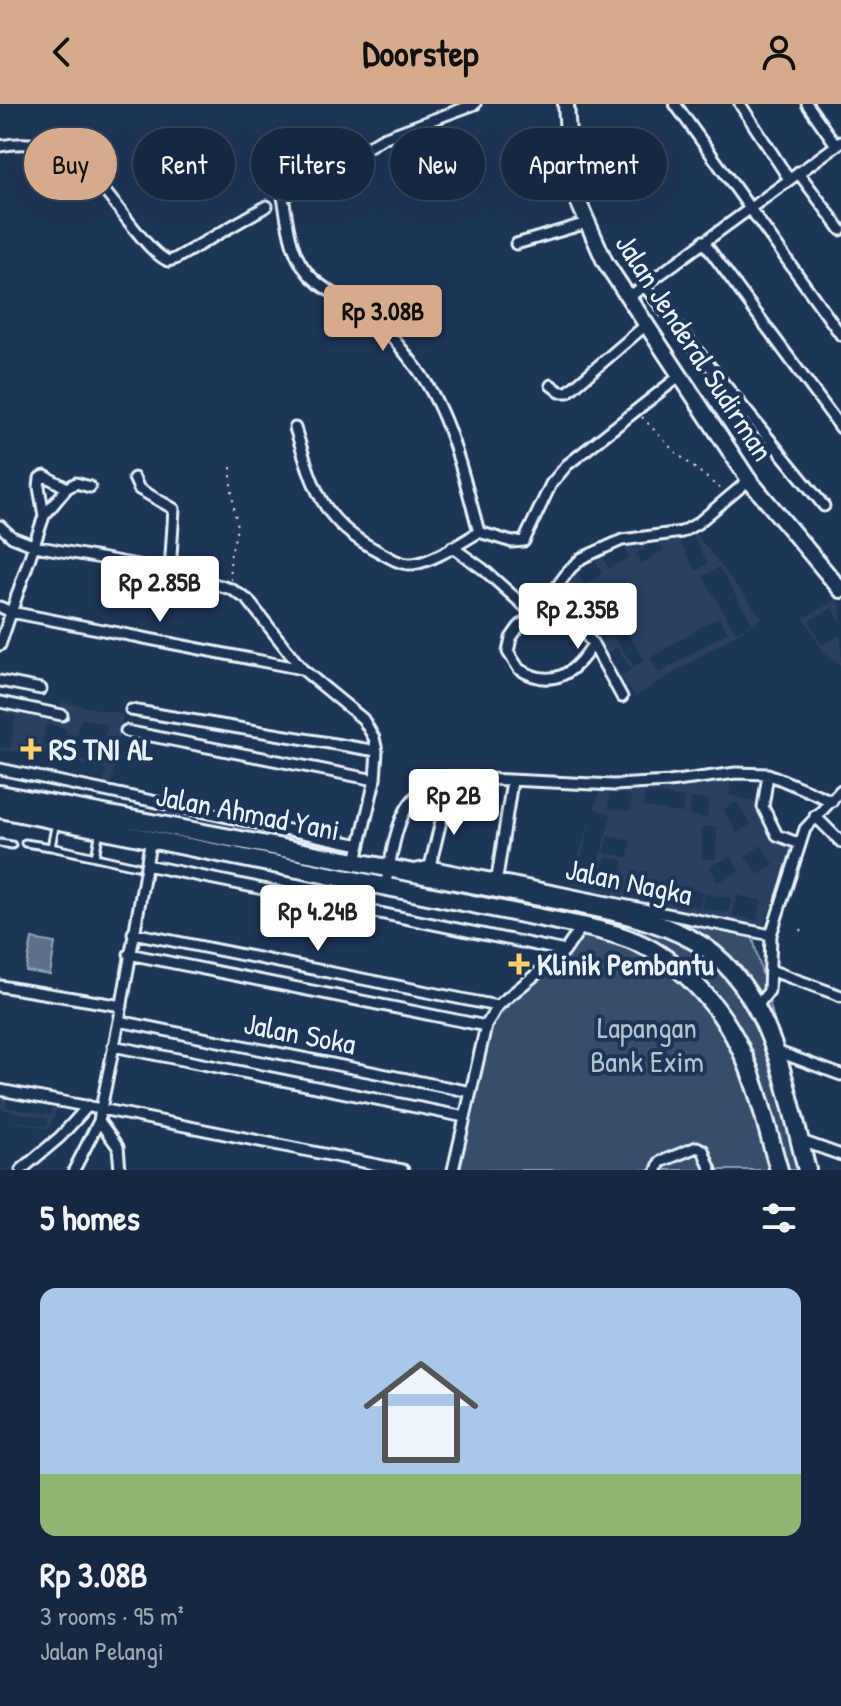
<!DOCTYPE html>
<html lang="en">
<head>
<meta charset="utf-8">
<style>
  body { margin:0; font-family:"Patrick Hand",sans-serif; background:#23344c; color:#f1f3f6; height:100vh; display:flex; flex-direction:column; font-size:30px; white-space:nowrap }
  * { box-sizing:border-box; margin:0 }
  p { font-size:26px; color:#9ea6b1 }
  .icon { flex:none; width:44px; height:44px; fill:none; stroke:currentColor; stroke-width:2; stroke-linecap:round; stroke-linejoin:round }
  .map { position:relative; height:1066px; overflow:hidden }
  .drawer { display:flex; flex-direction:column; background:#162841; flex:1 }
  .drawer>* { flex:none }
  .hud { position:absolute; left:24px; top:24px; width:794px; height:72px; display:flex; gap:16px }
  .price { position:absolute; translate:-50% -68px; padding:0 18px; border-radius:8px; background:#fff; color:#222; font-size:26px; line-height:52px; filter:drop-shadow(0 2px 4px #0008) }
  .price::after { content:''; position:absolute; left:50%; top:48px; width:24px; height:18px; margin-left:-12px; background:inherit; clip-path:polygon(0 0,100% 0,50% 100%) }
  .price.current { background:#d6ab8b; color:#111 }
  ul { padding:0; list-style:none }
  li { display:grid; align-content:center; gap:16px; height:424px; padding:0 40px }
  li+li { border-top:2px solid #35445a }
  li span { display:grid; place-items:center; height:248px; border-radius:16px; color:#555 }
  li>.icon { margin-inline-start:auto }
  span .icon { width:144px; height:144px; fill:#fffc; stroke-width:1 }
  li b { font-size:34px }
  h2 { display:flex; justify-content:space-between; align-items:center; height:96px; padding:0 40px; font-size:34px }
  .chip { padding:0 28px; border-radius:36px; background:#162841; box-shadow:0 8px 32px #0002,0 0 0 2px #35445a; font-size:28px; line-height:72px }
  .chip.current { background:#d6ab8b; color:#111 }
  header { display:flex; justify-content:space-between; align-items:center; height:104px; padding:0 40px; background:#d6ab8b; color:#111; font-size:36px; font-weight:700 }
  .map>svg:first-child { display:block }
</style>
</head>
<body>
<header><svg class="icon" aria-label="back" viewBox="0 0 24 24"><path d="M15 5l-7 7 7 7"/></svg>Doorstep<svg class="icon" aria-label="person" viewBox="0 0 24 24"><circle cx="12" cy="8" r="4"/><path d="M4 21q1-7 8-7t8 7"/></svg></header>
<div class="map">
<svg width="841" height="1066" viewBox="0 0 841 1066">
  <rect width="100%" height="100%" fill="#1d3557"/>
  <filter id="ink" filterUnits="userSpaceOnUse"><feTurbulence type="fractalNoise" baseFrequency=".0125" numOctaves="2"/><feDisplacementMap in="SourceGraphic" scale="16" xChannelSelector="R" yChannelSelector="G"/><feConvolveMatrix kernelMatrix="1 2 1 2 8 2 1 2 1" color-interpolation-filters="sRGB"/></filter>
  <g filter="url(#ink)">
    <path fill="#2a4162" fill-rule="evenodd" d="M692 425 762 514 635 593 560 483 574 462 624 439 651 432 674 434ZM691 429 708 460 696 467 679 437ZM658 436 664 446 641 460 635 450ZM623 441 630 453 609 465 602 453ZM593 454 603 469 585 481 575 466ZM719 463 752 519 736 528 703 473ZM598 483 645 556 634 563 587 491ZM598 511 611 531 598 539 586 519ZM718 513 728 528 659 569 650 554ZM617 543 631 566 622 572 607 549Z
      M836 496 841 501V519L832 504 809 517 822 541 841 531V562L823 548 804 514Z
      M62 598 123 610 109 692 0 662 104 680 106 665 0 645V643L10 644 16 612 0 607 58 618ZM81 614 108 621 98 660 72 654ZM46 620 67 625 63 645 42 640Z
      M731 674 729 691 757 698 767 728 794 740 763 824 570 780 600 686 656 685ZM645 688 684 694 682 709 643 703ZM609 689 631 691 630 707 608 705ZM691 694 709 696 707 714 689 712ZM736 698 751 720 737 729 723 706ZM594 705 611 710 592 783 575 778ZM702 723H717L716 755 702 754ZM608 732 631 737 628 753 604 749ZM761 741 774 760 758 771 745 753ZM732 752 739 768 717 778 710 762ZM606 753 624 757 617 785 599 780ZM634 776 703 788 700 803 631 791ZM705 790 731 794 728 809 703 804ZM737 791 762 797 757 817 732 811Z
      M0 990 58 1002 49 1025 0 1015 47 1022 48 1015 0 1005ZM7 995 52 1004 51 1011 6 1003Z"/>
    <path fill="#374d6c" stroke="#909fb2" stroke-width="2" d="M580 790 752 831 813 1066H455L488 922 567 841Z"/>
    <path fill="#5d7089" stroke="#95a4b5" stroke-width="2" d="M32 835 55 839 50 871 26 867Z"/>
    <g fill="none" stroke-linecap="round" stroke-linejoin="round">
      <g stroke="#e8f1f8" stroke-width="11">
        <path id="service" d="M0 739 12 741
          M25 739 51 743 56 718
          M51 743 136 762
          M95 753 100 726"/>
      </g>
      <g stroke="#e8f1f8" stroke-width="15">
        <path id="minor" d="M475 0 383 34 283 93C287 114 289 139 300 158 315 184 338 190 362 206 381 218 398 240 412 258 450 306 463 371 479 428
          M675 0 841 231
          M740 0 789 75
          M807 0 836 41
          M0 42C68 28 96 77 133 123 143 135 154 150 168 157L175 155 267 102
          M798 68 841 126
          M703 137 841 324
          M516 140 587 119
          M645 183 824 402
          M629 193 841 38
          M551 281 560 288H568L647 220
          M295 324C314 383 320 417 378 447 388 453 401 461 413 460 433 458 462 438 479 428L512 438 524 437 551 380 567 361 681 271
          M134 374 139 385 174 405 170 467
          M44 412 67 384 76 379 90 383
          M0 422 12 433 35 442 170 467 231 485 248 496 302 565 363 615 374 634 377 647 375 676 356 757
          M452 443 483 465 532 509
          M553 487 593 540 622 593
          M0 503 11 508 302 565
          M593 540C575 569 553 586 519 565L508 548 511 534 518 524 547 496 570 465 582 454 622 436 682 428 698 419 749 376
          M0 541 44 412 39 383 40 374 45 372 67 384
          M0 577 41 585
          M0 598 62 611
          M131 606 377 647
          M126 627 375 676
          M0 665 360 741
          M768 670 763 703 777 731 800 740
          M815 712 841 738
          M146 761 565 847
          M430 762 446 697
          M413 766 430 762 771 831
          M497 774 512 677
          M385 782C396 737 395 689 448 673L614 681 669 678 736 669 768 670 832 697
          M133 829 497 902
          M129 850 486 922
          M770 866 841 892
          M0 882 122 902
          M757 902 769 887 771 831 805 725 841 686
          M119 917 471 988
          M113 942 465 1013
          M776 947 841 971
          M0 986 101 1005 119 917 151 734
          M99 1017 118 1043 120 1066
          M799 1036 841 1051
          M21 1066 60 1033 88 1002
          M74 1066 99 1017 101 1005 403 1066
          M453 1066 486 922 497 902 565 847 582 822
          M657 1066 660 1058 697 1043 703 1046 711 1066"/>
      </g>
      <g stroke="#e8f1f8" stroke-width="20">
        <path id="secondary" d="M566 0 570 61 578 97 605 158 749 376 841 486"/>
      </g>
      <g stroke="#e8f1f8" stroke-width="22">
        <path id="trunk" d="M0 690 576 800C616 808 656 816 693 836 771 878 787 989 807 1066
          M0 705 582 822C599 826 618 830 634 837 678 855 720 901 740 944 758 981 767 1026 779 1066"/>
      </g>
      <path stroke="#e8f1f8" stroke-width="2" stroke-dasharray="2 6" stroke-linecap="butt" d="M642 313 674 347 723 387
        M231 476 230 454 237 424 231 382V359
        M801 827 804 820"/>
      <use href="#service" stroke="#1d3557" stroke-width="5"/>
      <use href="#minor" stroke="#1d3557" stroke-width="9"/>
      <use href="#secondary" stroke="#1d3557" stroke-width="14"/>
      <use href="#trunk" stroke="#1d3557" stroke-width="16"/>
    </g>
  </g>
  <g fill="#ffd166" stroke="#1d3557" stroke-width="3">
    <path d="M27 633h8v8h8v8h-8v8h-8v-8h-8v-8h8z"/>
    <path d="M515 848h8v8h8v8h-8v8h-8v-8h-8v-8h8z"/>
  </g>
  <g text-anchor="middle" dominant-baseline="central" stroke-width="8" stroke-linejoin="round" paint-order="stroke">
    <g font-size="30" fill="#e8f1f8" stroke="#1d3557">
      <text transform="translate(695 243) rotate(57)">Jalan Jenderal Sudirman</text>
      <text transform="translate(248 708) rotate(11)">Jalan Ahmad Yani</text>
      <text transform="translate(629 777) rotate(12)">Jalan Nagka</text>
      <text transform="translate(300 929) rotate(11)">Jalan Soka</text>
    </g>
    <g font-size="30" font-weight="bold" fill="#e8f1f8" stroke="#1d3557" text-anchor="start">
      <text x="49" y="645">RS TNI AL</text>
      <text x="537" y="860">Klinik Pembantu</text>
    </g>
    <g font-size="30" fill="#b3c0ce" stroke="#1d3557">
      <text x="647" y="923">Lapangan<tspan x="647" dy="34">Bank Exim</tspan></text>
    </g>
  </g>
</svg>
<b class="price current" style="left:383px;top:249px">Rp 3.08B</b>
<b class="price" style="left:160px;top:520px">Rp 2.85B</b>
<b class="price" style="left:578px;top:547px">Rp 2.35B</b>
<b class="price" style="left:454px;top:733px">Rp 2B</b>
<b class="price" style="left:318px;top:849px">Rp 4.24B</b>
<div class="hud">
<a class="chip current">Buy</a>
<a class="chip">Rent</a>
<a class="chip">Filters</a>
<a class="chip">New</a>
<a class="chip">Apartment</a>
</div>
</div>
<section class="drawer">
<h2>5 homes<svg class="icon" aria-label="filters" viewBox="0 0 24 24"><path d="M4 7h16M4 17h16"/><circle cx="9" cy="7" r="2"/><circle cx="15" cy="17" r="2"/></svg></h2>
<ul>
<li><span style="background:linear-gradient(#a9c7e8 75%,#8fb573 0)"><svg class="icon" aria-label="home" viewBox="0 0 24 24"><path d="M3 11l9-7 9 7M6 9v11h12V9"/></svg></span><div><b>Rp 3.08B</b><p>3 rooms · 95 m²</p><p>Jalan Pelangi</p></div></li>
</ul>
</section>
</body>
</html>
